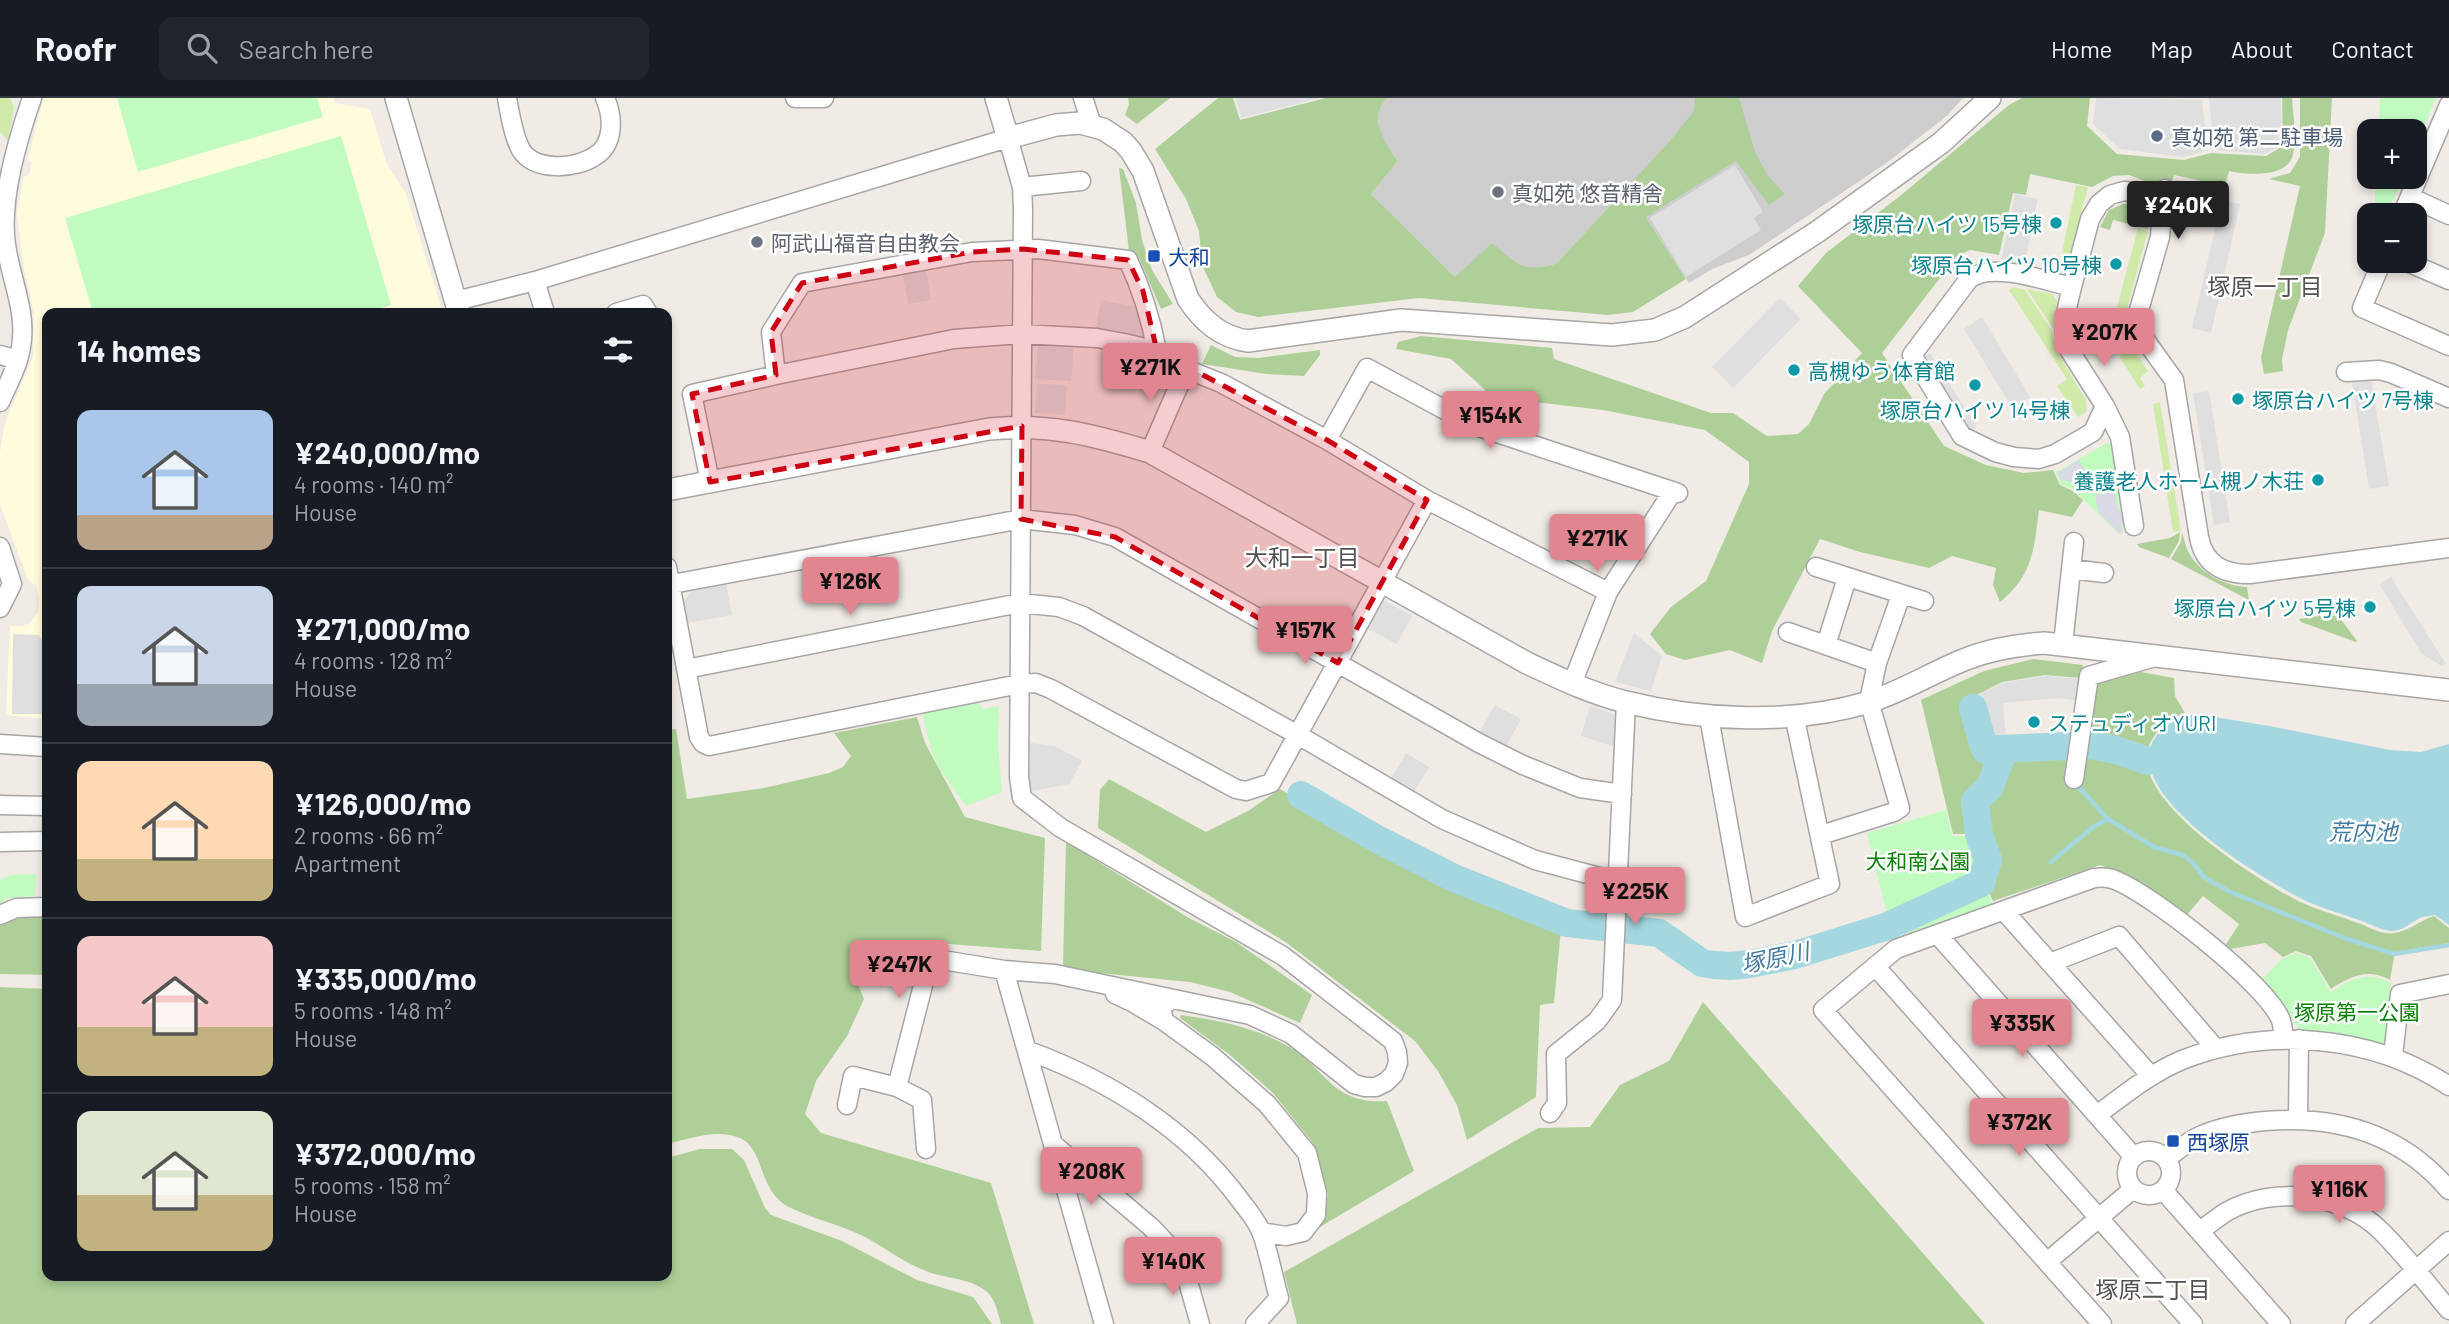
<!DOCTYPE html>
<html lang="en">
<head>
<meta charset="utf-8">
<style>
  body { margin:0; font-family:Barlow,"Noto Sans JP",sans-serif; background:#20242c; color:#f1f3f6; height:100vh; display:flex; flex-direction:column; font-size:26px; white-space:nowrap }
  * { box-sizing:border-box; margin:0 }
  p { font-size:23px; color:#9ea1a6 }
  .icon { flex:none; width:38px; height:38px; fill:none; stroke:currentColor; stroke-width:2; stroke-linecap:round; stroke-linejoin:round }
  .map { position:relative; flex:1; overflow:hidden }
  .details { position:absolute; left:42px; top:210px; width:630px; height:973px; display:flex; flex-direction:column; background:#171b24; border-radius:14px; box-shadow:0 4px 10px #0003 }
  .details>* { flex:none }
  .fabs { position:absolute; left:2357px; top:21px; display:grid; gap:14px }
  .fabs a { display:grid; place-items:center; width:70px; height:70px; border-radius:14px; background:#171b24; box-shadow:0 4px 10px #0003; font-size:35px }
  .price { position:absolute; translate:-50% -60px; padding:0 16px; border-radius:7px; background:#e18690; color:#111; font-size:23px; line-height:46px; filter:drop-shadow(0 2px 4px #0008) }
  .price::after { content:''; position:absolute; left:50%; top:42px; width:21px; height:16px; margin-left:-10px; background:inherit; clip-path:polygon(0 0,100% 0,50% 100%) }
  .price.on { background:#222; color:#fff }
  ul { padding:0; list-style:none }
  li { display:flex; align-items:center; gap:21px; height:175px; padding:0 35px }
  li+li { border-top:2px solid #363941 }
  li span { display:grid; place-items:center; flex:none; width:196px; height:140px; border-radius:14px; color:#555 }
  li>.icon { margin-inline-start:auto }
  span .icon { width:84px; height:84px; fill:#fffc; stroke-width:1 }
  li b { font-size:30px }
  h2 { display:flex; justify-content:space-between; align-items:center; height:84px; padding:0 35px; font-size:30px }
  header { display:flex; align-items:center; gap:42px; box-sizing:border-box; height:98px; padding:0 35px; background:#171b24; border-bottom:2px solid #363941 }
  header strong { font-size:33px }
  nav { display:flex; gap:38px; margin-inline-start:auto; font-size:24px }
  .search { width:490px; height:63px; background:#20242c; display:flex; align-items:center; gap:18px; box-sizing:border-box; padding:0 24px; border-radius:14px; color:#9ea1a6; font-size:26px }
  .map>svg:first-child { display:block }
</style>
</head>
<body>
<header>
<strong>Roofr</strong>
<div class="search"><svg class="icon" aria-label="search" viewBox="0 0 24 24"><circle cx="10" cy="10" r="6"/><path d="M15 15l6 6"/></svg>Search here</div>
<nav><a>Home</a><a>Map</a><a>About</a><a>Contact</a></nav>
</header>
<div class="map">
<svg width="2449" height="1226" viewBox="0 0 2449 1226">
  <rect width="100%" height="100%" fill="#f0ebe5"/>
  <path fill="#fffcde" d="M43 0H333L335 5 370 11 386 64 406 96 443 215H47V620L43 621 6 617 10 528H22L30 525 39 513V499L36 488 28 482 0 406V354L5 325 33 259 34 215 24 171 17 115 24 78 29 77 32 64 28 62Z"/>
  <path fill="#cdcdcd" d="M1387 0H1963L1948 17 1885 66 1749 157 1712 171 1689 185 1646 119 1625 92 1557 165 1539 171 1521 169 1455 179 1371 96 1398 63 1380 37 1378 19 1380 7Z"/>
  <path fill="#d0eba9" d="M0 0H10L14 9 8 43 0 34Z
    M2076 87 2088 89 2067 170 2059 169Z
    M2138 130 2148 133 2127 211 2117 209Z
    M2014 189 2025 192 2052 233 2056 252 2086 302 2087 313 2078 319 2057 288 2067 281 2009 192Z
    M2027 191 2052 196 2057 203 2053 230Z
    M2108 217 2126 218 2129 245 2148 273 2140 280 2145 288 2140 291 2119 258 2127 253 2105 218Z
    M2160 304 2181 433 2173 434 2153 306Z"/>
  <path fill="#aed098" d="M1128 0H1170L1137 26 1125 17 1129 6Z
    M1218 0H1233L1240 22 1326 0H1387C1367 21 1385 44 1398 63L1371 96 1455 179 1492 145C1516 165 1524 177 1557 165L1669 44 1694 13 1695 0H1739L1755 54 1768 78 1785 96 1769 107 1736 63 1646 119 1686 181 1633 214 1608 217 1419 200 1258 219 1236 214 1217 199 1202 167 1199 133 1186 101 1155 51Z
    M2022 0H2090L2087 28 2117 56 2184 62 2211 55 2266 58 2283 48 2282 0H2292C2293 17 2297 39 2293 56 2289 80 2246 77 2229 73L2225 88 2174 77 2171 86 2159 94 2145 83 2129 77 2113 78 2092 89 2030 76 2026 97 2013 95 1999 157 1970 152 1957 158 1882 255 1944 348 1986 367 2024 375 2053 372 2060 387 2073 393 2083 402 2072 419 2039 412C2034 451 2033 477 2000 504L1993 487 1996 470 1952 458 1929 470 1860 454 1820 441 1772 533 1762 565 1730 552 1685 562 1666 556 1650 536 1671 509 1706 483 1749 386V364L1705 332 1603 312 1493 299 1451 261 1396 251 1398 244 1421 238 1552 250 1554 261 1711 315H1733L1767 338 1798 336 1809 326 1824 296 1862 255 1798 188 1826 155 1900 98 2009 7Z
    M2300 0H2332L2325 135 2288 232 2282 261 2283 273 2264 276 2261 259 2300 88 2269 81 2290 75 2300 59Z
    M1119 70 1123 71 1136 105 1142 142 1152 172 1173 206 1161 211 1138 158 1129 153Z
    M2123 106C2137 106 2146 112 2150 125L2148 131 2113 122 2110 132 2100 129 2109 112Z
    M1211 247 1235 259 1259 260 1320 252V257L1304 278 1266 276 1202 266Z
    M2180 434 2179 443 2169 460 2139 449 2137 446 2170 440Z
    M2182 434C2184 440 2185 448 2189 455 2200 475 2224 488 2247 489L2249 502 2171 461 2181 444Z
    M2331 508 2357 543 2356 544 2301 524 2299 521 2326 517Z
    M2033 561 2083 567 2081 580 2045 577 2002 584 1973 599 1970 609 1980 651C1993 668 2038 658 2058 657L2066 652 2068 655 2067 682 2096 585 2141 574 2174 580 2175 598 2185 615C2168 621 2164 624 2153 640 2114 694 2261 784 2300 804 2318 812 2337 817 2355 824 2365 827 2376 834 2385 835 2404 838 2418 823 2434 818L2449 830V845L2395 854 2390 882C2368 870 2351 878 2331 891L2311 858 2296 853 2283 859 2265 845 2230 851 2225 848 2239 826 2203 798 2185 819 2128 778 2100 767 1993 803 1981 776 1979 758 1969 736H1953L1921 602 1984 573Z
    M917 619 925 645 965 719 1045 740 1041 853 895 842 850 868 864 901 847 938 816 983 805 1016 821 1035 991 1085 1034 1226H1001C998 1215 995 1200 986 1193 968 1179 945 1181 926 1173 902 1164 883 1148 861 1137 838 1126 813 1121 791 1110 757 1094 766 1052 740 1040 717 1030 689 1041 667 1046V632L676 631 687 701 764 690 829 675 843 669 851 658 834 635Z
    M1109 681 1206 734 1248 713 1280 691C1313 711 1345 735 1379 753 1438 785 1497 811 1561 831L1554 905 1540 907 1536 999 1467 1042 1457 1007 1438 973 1415 943 1287 845 1098 730 1100 692Z
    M1066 744 1189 820 1236 844 1312 897 1300 925 1230 894 1190 884 1089 874 1063 869Z
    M22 817H47V877L0 876V823Z
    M0 889 47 891V1178H667V1060L700 1051H732L744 1062 765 1110 771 1117 842 1143 917 1182 973 1199 992 1226H0Z
    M1703 904 1985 1226H1297L1284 1174 1538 1030 1590 1029 1620 987 1669 963Z
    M1181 917C1218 922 1253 929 1286 947 1327 970 1331 1007 1387 1003L1414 1073 1320 1129 1328 1097 1313 1045 1273 995 1230 957 1180 920Z"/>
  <path fill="#c1fbc0" d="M117 0H317L323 19 138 74Z
    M2380 0H2436L2415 51V33H2379Z
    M341 38 391 207 364 215H93L65 120Z
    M2376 79H2403L2387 117H2374Z
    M2107 345 2112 346 2126 426 2122 428 2123 435 2119 436 2073 391 2061 387 2056 374Z
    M978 605 983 611 999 608 998 645 1002 694 966 708 939 670 932 655 922 614Z
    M1946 712 1952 738H1968L1978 760V781L1888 820 1867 735Z
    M36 776 35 798 8 800 0 805V782L11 777Z
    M1987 790 1992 806 1909 836 1905 825 1944 806Z
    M2295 855 2309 859 2331 894C2350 881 2370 872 2391 885L2385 946 2377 948 2302 933 2259 884 2282 861Z"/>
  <path fill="#dfdfdf" d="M1236 0H1320L1241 20Z
    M2096 0 2202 2 2208 52 2184 59 2120 51 2093 26Z
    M2209 0H2281L2282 47 2265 56 2214 52Z
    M1735 67 1763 114 1754 120 1761 132 1686 179 1650 120Z
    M2015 96 2038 101 2024 168 2001 163Z
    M2222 102 2240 106 2211 235 2192 230Z
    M926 169 931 202 908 206 902 173Z
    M1780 200 1801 221 1733 290 1712 269Z
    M1101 202 1141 210 1148 231 1141 244 1095 235Z
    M1982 219 2030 299 2012 310 1964 231Z
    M1038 247 1074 250 1071 283 1035 281Z
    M1930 255 1977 329 1962 338 1916 265Z
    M2371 281 2389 388 2369 391 2352 284Z
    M1037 286 1067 287 1065 317 1035 315Z
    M2209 293 2230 424 2214 427 2193 295Z
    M2391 479 2446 566 2441 568 2421 555 2380 487Z
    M726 486 732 517 687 525 683 504 692 493Z
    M1381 501 1412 518 1397 546 1366 530Z
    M1634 535 1662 558 1651 593 1615 584Z
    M13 536 39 537 47 553V616H12Z
    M2045 578 2081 581 2078 603 2058 600 2003 605 2006 639 1986 642 1976 599 2002 585Z
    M1495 607 1521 621 1505 650 1479 635Z
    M1590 608 1617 617 1616 649 1581 638Z
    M1030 645 1055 648 1082 663 1069 686 1032 693 1029 682Z
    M1406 655 1429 669 1413 696 1390 682Z"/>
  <path fill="#d9dae6" d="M2079 362 2085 373 2070 384 2060 381 2057 375Z
    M2115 394 2118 412H2122L2125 426 2121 427 2123 434 2119 435 2098 414 2095 397Z"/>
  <path fill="#a4d7df" d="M2186 617H2203L2269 628 2390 652 2421 654 2449 646V827L2435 817C2431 818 2424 818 2420 820 2409 825 2404 833 2391 833 2380 832 2366 824 2356 821 2337 814 2317 809 2300 800 2253 775 2072 667 2186 617Z
    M2060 637 2065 640 2068 647 2057 655 2001 659 1994 653V648L2002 642Z"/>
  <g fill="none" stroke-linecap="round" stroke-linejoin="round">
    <path stroke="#a4d7df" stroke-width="4.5" d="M2076 686 2108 721 2154 749 2183 757 2191 763 2204 779 2228 793 2347 841 2394 856 2449 847
      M2051 764 2093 729 2108 721"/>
    <path stroke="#a4d7df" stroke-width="28" d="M1973 610 1984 649 1986 652 2000 651
      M1301 697 1377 741 1454 780 1567 825 1659 835 1702 865 1714 867 1730 868 1750 866 1795 857 1888 828 1981 785 1988 762 1979 737 1975 703 1990 689 2001 659 2000 651 2091 647 2116 652 2148 663"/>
    <g stroke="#a6a6a6" stroke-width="21">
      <path id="minor" d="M507 0C510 16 513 37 521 52 535 74 576 71 595 58 615 46 613 18 605 0
        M795 0H824
        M1083 0 1092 27
        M1022 89 1081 83
        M2410 99 2449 117
        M2155 109 2163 100 2165 91
        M2402 117 2449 7
        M2382 163 2362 210 2449 248
        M2405 163 2449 182
        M535 183 545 215
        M2072 189C2067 210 2061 228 2068 250L2105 308 2093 334 2055 356 2039 361 2014 359 1995 354 1962 338 1912 257 1969 181C1992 163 2045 183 2072 189L2090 121 2099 106 2110 97 2124 93 2138 95 2150 103 2159 117 2161 126 2160 139 2139 212 2140 225 2143 239 2174 282 2199 439C2204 466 2223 476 2250 476L2449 450
        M456 203 535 183 1008 40 1022 89 1023 111 1019 679 1022 700 1061 730 1283 858 1393 943 1397 954 1398 965 1394 976 1386 984 1376 989H1365L1354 986 1291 936 1250 917 1055 876 1004 872 1053 1046
        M616 215 643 207 648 215
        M1157 253C1151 221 1142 192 1128 162L1038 151 972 154 802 185 771 234 776 277 954 241 1022 236 1097 240 1124 245 1157 253 1186 271 1221 285 1327 342 1427 402 1608 494
        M0 257 18 262
        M2346 274 2379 272 2391 275 2449 300
        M0 304C8 286 18 268 21 249 28 211 7 174 5 137 2 95 18 40 32 0
        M2105 308 2120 339 2134 428
        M1327 342 1367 270 1473 327 1678 395
        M1150 354 1186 271
        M710 384 692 296 776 277
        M0 449 12 486 0 510
        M667 469 699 639 703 645 709 648 1019 586 1036 585 1051 591 1236 691 1246 693 1271 685 1427 402
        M1816 469 1924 503
        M2071 471 2104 475
        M667 487 1021 421 1075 427 1115 439 1479 645 1523 667 1580 690 1622 696
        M1788 534 1877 565
        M2063 546 2074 444
        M1826 547 1847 480
        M686 571 1020 505 1059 509 1083 518 1298 637 1442 721 1535 762 1618 784
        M1572 586 1608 494 1673 393
        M1709 619 1745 819 1830 786 1794 617
        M0 646 47 649
        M2074 681 2089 578 2155 559
        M0 707 47 708
        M1821 737 1894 714 1900 710 1869 603 1877 565 1901 497
        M0 744 47 743
        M2004 813 2151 978
        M0 817 16 810 47 809
        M1938 837 2133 1058
        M2050 865 2119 838 2216 951
        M1875 868 2193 1226
        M1115 896 1132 904 1164 923
        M1172 901 1161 909 1164 923 1212 958 1267 1006 1307 1055 1317 1095 1316 1117 1303 1134 1286 1138 1261 1134
        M1029 953C1110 983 1188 1031 1240 1102 1248 1112 1256 1122 1261 1133 1269 1154 1273 1179 1279 1200L1255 1226
        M2393 958 2400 896 2449 886
        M897 989 922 1002 926 1051
        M847 1007 853 978 897 989 930 860 1004 872
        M1550 1015 1557 1005 1556 956 1597 923 1612 902 1626 604
        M2097 1017C2124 997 2151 975 2182 962 2268 928 2372 937 2449 988
        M2298 1020 2299 941
        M2127 1075a22 22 0 1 1 44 0a22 22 0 1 1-44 0Z
        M2166 1061C2177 1053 2189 1042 2202 1037 2221 1029 2244 1025 2265 1023 2337 1017 2401 1035 2449 1092
        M2163 1092 2281 1226
        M2200 1133C2208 1127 2217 1120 2226 1114 2273 1087 2344 1095 2382 1134 2406 1158 2427 1186 2449 1212
        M2047 1164 2133 1091
        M1104 1226 1053 1046 1151 1129 1182 1162 1200 1226
        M2102 1226 1823 912 1896 851 2094 780C2102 779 2108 779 2115 782 2153 797 2263 884 2280 920 2283 926 2283 935 2284 941
        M2355 1226 2449 1143"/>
    </g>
    <g stroke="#a6a6a6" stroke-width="24">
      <path id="tertiary" d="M396 0 459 215
        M996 0 1008 40 1056 27 1080 25 1103 31 1123 44 1131 53 1143 73 1188 201C1203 223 1220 239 1248 243L1401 222 1612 237 1655 232 1685 219 1817 134 1941 45 1990 0
        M667 392 989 331C1048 325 1094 337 1150 354L1527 565C1559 580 1592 596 1626 604 1702 623 1793 627 1869 604 1903 593 1933 574 1966 561 1991 551 2017 547 2044 545L2449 592"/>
    </g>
    <use href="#minor" stroke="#fff" stroke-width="18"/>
    <use href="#tertiary" stroke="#fff" stroke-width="21"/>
  </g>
  <path fill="#cd0013" fill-opacity="0.2" stroke="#cd0013" stroke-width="5" stroke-dasharray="14 9" stroke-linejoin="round" d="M1023 151 1128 162 1143 193 1157 253 1327 342 1427 402 1338 565 1115 439 1021 421 1022 328 710 384 692 296 776 277 771 234 802 185 972 154Z"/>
  <circle fill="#5c6f8a" stroke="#fff" stroke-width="2.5" cx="2157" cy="38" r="7"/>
  <g fill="#6b7280" stroke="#fff" stroke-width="2.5">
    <circle cx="1498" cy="94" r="7"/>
    <circle cx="757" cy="144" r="7"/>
  </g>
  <g fill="#0f9aa8" stroke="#fff" stroke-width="2.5">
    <circle cx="2056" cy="125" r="7"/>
    <circle cx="2116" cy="166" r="7"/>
    <circle cx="1794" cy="272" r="7"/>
    <circle cx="1975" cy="287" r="7"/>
    <circle cx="2238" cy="301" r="7"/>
    <circle cx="2318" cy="382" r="7"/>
    <circle cx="2370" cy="509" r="7"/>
    <circle cx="2034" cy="624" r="7"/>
  </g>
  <g fill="#1a4fb4" stroke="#fff" stroke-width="2.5">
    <rect x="1147" y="151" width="14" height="14" rx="3.5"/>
    <rect x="2166" y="1036" width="14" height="14" rx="3.5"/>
  </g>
  <g text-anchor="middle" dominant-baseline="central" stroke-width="5" stroke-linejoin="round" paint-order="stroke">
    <g font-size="21" fill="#4e5e75" stroke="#fff" text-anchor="start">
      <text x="2171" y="38">真如苑 第二駐車場</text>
    </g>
    <g font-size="21" fill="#5b616d" stroke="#fff" text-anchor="start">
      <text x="1512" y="94">真如苑 悠音精舎</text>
      <text x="771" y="144">阿武山福音自由教会</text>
    </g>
    <g font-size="21" fill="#0d838f" stroke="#fff" text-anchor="end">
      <text x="2042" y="125">塚原台ハイツ 15号棟</text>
      <text x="2102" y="166">塚原台ハイツ 10号棟</text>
      <text x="1808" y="272" text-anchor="start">高槻ゆう体育館</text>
      <text x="2252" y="301" text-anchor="start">塚原台ハイツ 7号棟</text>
      <text x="1975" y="311" text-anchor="middle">塚原台ハイツ 14号棟</text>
      <text x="2304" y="382">養護老人ホーム槻ノ木荘</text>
      <text x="2356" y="509">塚原台ハイツ 5号棟</text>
      <text x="2048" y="624" text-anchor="start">ステュディオYURI</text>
    </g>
    <g font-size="21" fill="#164399" stroke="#fff" text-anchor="start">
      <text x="1168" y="158">大和</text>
      <text x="2187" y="1043">西塚原</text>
    </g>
    <g font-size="21" fill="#098108" stroke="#fff">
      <text x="1918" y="762">大和南公園</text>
      <text x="2357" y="913">塚原第一公園</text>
    </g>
    <g font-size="23" fill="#525252" stroke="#fff">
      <text x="2265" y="188">塚原一丁目</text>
      <text x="1302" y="459">大和一丁目</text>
      <text x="2153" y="1191">塚原二丁目</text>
    </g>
    <g font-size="23" font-style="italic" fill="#427ba2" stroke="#fff">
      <text x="2363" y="733">荒内池</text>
      <text transform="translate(1775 859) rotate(-12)">塚原川</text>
    </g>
  </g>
</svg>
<div class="fabs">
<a>+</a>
<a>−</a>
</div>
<b class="price on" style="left:2178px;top:143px">¥240K</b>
<b class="price" style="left:2104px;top:270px">¥207K</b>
<b class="price" style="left:1150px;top:305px">¥271K</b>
<b class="price" style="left:1490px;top:353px">¥154K</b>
<b class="price" style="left:1597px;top:476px">¥271K</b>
<b class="price" style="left:850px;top:519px">¥126K</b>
<b class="price" style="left:1305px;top:568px">¥157K</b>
<b class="price" style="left:1635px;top:829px">¥225K</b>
<b class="price" style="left:899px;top:902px">¥247K</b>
<b class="price" style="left:2022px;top:961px">¥335K</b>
<b class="price" style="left:2019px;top:1060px">¥372K</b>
<b class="price" style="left:1091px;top:1109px">¥208K</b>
<b class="price" style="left:2339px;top:1127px">¥116K</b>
<b class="price" style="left:1173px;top:1199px">¥140K</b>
<section class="details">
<h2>14 homes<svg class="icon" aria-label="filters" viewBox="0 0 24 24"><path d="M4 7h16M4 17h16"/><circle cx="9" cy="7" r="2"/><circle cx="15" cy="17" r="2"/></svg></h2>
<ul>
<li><span style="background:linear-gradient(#a9c7e8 75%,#b9a48a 0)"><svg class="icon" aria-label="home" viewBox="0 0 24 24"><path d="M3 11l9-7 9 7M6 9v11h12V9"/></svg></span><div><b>¥240,000/mo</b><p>4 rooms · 140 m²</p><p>House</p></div></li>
<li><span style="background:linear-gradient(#c9d6e8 70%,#9aa5b1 0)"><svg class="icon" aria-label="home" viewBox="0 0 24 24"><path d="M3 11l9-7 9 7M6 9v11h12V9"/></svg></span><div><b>¥271,000/mo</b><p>4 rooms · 128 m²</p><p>House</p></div></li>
<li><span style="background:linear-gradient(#ffd9b3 70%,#c2b280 0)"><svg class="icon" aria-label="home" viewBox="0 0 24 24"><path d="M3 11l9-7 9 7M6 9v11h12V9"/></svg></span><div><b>¥126,000/mo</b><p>2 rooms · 66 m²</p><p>Apartment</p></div></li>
<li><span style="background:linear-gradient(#f6c9c9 65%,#c2b280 0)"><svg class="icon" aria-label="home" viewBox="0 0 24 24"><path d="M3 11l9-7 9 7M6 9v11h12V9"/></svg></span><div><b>¥335,000/mo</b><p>5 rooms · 148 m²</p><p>House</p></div></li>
<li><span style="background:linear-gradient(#dfe7d0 60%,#c2b280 0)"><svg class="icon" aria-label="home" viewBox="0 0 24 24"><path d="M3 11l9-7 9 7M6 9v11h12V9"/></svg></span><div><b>¥372,000/mo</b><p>5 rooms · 158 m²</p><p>House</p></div></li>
</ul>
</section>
</div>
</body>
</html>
